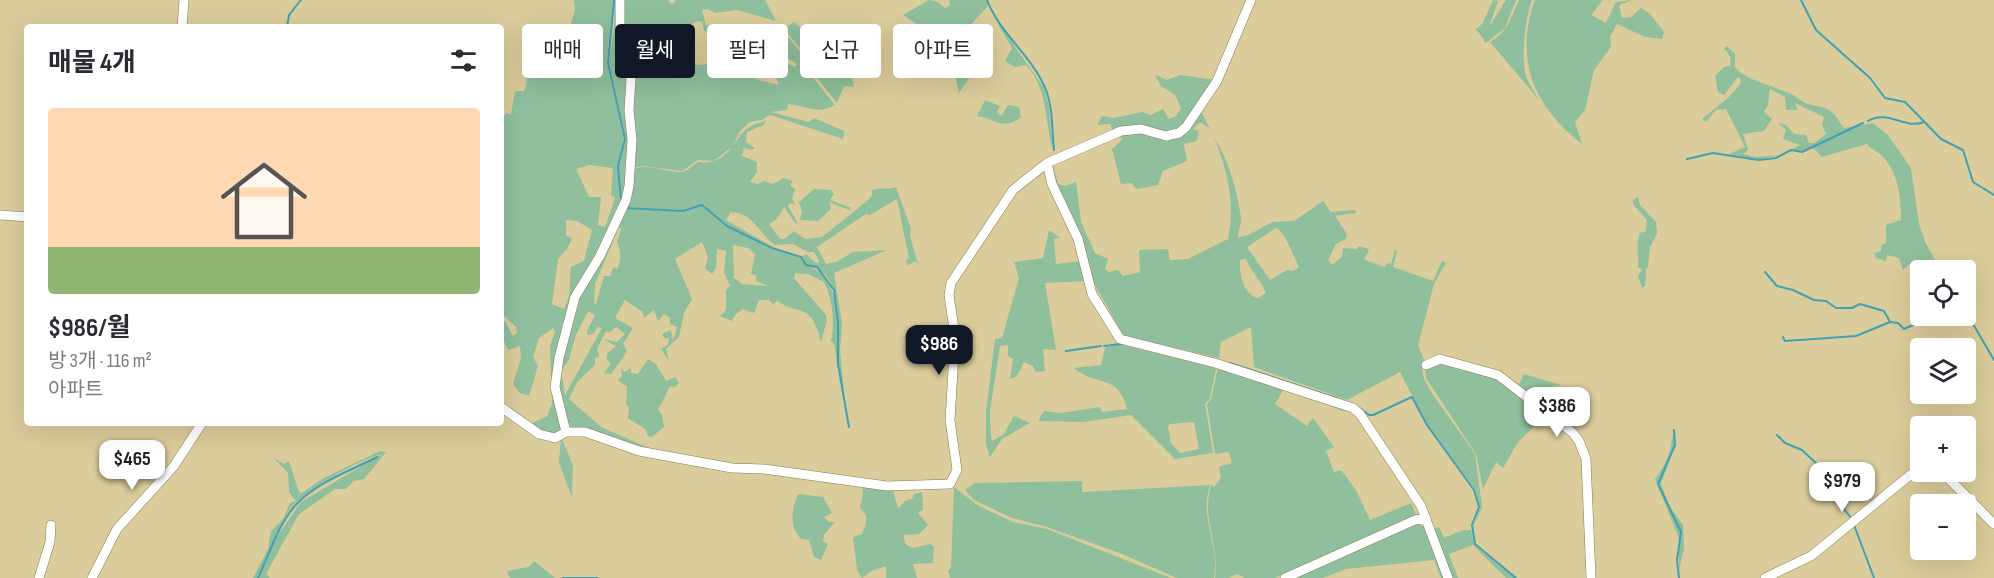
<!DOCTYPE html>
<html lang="ko">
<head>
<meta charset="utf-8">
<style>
  body { margin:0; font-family:"Sofia Sans Condensed","Noto Sans KR",sans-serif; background:#f2f2f3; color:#2b2b33; height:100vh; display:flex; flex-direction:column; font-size:22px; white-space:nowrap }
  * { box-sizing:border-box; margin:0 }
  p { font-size:20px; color:#7c7c81 }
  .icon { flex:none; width:33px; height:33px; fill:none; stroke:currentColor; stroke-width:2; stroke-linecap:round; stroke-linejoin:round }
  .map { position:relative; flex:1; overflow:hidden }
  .side { position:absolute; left:24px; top:24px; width:480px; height:402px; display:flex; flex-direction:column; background:#fff; border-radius:6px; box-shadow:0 6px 24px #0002 }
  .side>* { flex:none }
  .top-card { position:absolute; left:522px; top:24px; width:570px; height:54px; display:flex; gap:12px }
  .tools { position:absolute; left:1910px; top:260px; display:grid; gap:12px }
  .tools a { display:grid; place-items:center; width:66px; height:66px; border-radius:6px; background:#fff; box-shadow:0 6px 24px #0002; font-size:30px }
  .price { position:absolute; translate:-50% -51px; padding:0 14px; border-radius:12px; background:#fff; color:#222; font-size:20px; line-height:39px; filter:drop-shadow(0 2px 3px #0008) }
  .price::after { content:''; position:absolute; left:50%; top:36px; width:18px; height:14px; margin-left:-9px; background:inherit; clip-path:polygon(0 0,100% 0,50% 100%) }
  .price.active { background:#111827; color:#fff }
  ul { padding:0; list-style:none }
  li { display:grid; align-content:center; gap:12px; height:318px; padding:0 24px }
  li+li { border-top:2px solid #e1e1e2 }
  li span { display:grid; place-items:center; height:186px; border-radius:6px; color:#555 }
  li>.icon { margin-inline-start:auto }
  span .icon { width:108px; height:108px; fill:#fffc; stroke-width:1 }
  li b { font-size:26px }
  h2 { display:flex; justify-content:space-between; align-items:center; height:72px; padding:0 24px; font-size:26px }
  .tag { padding:0 21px; border-radius:6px; background:#fff; box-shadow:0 6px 24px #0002; font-size:21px; line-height:54px }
  .tag.active { background:#111827; color:#fff }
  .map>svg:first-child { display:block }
</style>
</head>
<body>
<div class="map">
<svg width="1994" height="578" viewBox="0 0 1994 578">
  <rect width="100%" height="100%" fill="#dbcc9b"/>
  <path fill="#8fbf9c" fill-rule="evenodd" d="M574 0H613L607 63 624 139 618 166 619 201 622 204 596 259 580 283 554 371 562 427 559 432 548 435 507 408H511L532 423 547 416 552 404 550 346 555 332 553 328 539 338 533 357 538 366 530 393 529 396 520 393 513 384 521 358 520 346 508 350 501 335V324L505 321 513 336 517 333 516 327 501 313V121L506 113 511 114 515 91H524C528 83 526 74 525 65L568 34 575 10ZM589 165 613 168 611 195 615 198 605 227 598 225 601 197H589L576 169ZM566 220 577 221 592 230 584 261 571 267 569 296 564 309 552 304 558 259 567 249 572 239 566 235Z
    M614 0H618L627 76 630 138 623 203 620 201 619 167 626 139 609 63 614 28Z
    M621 0H668L672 4 676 0H765L776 21 737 10 715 13 708 9 702 10 706 25 721 24 726 30 721 35 704 31 702 22 697 21 683 29 663 31 658 42 698 65 709 64 715 67 729 49 726 45 731 39 730 34 735 31 736 48 741 54H750L745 56C753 84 754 78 779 85L774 72 767 65 779 67 780 63 776 58 795 67 797 64 782 55 780 43 775 42 770 46 767 44 774 40 786 43 789 38 810 65 814 79 835 105C819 115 805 106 788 104L787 110 771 112 809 122 814 118 844 131 843 139 770 115 762 120 750 122 740 131 732 147 714 161 698 160 682 171 643 166 632 168 631 96 621 49Z
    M929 0 938 2 945 8 950 5 949 0H986L988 6 954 43 959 53 971 55 977 62 976 68 959 93 954 70 956 65C942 60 926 60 941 40L903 15Z
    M1493 0 1498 1 1489 27 1506 0H1516L1505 28 1486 43 1476 29 1482 24Z
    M1519 0H1532C1525 18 1520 60 1527 79 1530 86 1535 93 1539 100L1490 42C1508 32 1511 17 1519 0Z
    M1535 0H1603L1591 15 1606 23 1616 2 1632 0 1619 5 1622 18 1631 17 1641 8 1650 14 1664 32 1662 39 1645 37 1617 24 1610 37 1611 47 1594 70 1585 110 1575 122 1582 144C1533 106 1514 59 1535 0Z
    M993 15 1044 88 1049 106 1053 150C1044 120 1049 90 1026 65L1015 67 1005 61 1012 48Z
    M794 22 815 40 812 46 814 48 837 54C843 67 852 74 854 87L844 86 837 103 817 78 812 63 784 29Z
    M1727 46 1735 54V67C1745 82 1785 87 1802 101 1808 106 1821 105 1829 110 1835 113 1839 122 1844 128L1873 123 1887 134 1911 168 1919 224 1926 244 1941 270H1920L1911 263 1903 270 1899 258 1887 255 1886 261 1876 258 1874 253 1881 251V245L1886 243V225L1901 220C1901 198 1899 173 1882 156 1877 151 1872 150 1867 144L1822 157 1812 147 1802 151 1791 150 1800 145 1783 139 1786 130 1778 123 1786 125 1794 134 1806 135 1809 143H1814L1826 134 1822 124 1824 117 1795 103 1798 110H1786L1785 97 1770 89 1768 105 1764 112 1772 119 1764 131 1743 134 1748 150 1743 154 1755 157 1782 155 1759 159 1729 154 1745 147 1726 109 1716 110 1706 122 1702 119 1729 97 1741 83 1739 76 1724 95 1718 92 1715 76 1724 67 1730 66C1732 57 1729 54 1724 48Z
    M1155 75 1167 80 1180 75 1216 80 1178 132 1114 133 1110 124 1097 125 1102 116 1113 118 1142 112 1151 115 1163 109 1169 119 1176 116 1181 108 1175 95 1161 86Z
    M985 100 1000 106 997 112 999 115H1002L1008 105 1019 107 1021 117C1003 132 995 118 977 116Z
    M1201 111 1210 129 1200 122 1193 129 1199 131 1197 141 1184 144 1187 161 1163 171 1158 185 1137 189 1131 183 1121 184 1112 149 1122 140 1120 135 1053 165 1058 184 1065 186 1076 182 1081 222 1095 253 1108 259 1105 269 1109 272 1118 270 1123 276 1140 272 1139 250 1168 249 1170 260 1188 259 1228 239C1236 202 1227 171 1214 137 1229 161 1237 190 1241 218 1242 224 1238 230 1238 237L1246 236 1273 222 1294 221 1323 201 1331 212 1355 210 1356 213 1335 216 1347 234 1346 239 1336 244 1328 260 1332 265 1342 257 1343 248 1357 249 1359 246 1369 249 1364 260 1385 267 1387 263 1391 264 1395 250 1397 251 1393 267 1433 281 1442 261 1446 263 1434 284 1418 345 1425 362 1421 364 1424 379 1431 392 1475 454 1482 507 1473 528 1480 507 1475 489 1427 425 1400 372 1347 400 1254 367 1251 327 1221 342 1219 358 1124 336 1092 280 1078 230 1053 181 1051 164C1074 154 1100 138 1124 132 1161 123 1170 159 1201 111ZM1276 228C1286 233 1293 256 1299 267L1293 271 1287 270 1270 280 1247 247ZM1246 259C1252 273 1261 280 1266 293L1258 298C1243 295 1239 273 1240 260Z
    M766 119 764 125 747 132 746 142 755 148 752 150 744 148 742 156 757 162V172L750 182 758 184 764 181 773 184 784 178 793 181 790 185 795 189 792 199 795 204 790 203 788 206 797 222 796 224 784 207 777 219 769 224 780 239H784L794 231 805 239 822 237 867 201 872 196V190C881 187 888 190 896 187L911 229 910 236 918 264 915 261 907 266 906 260 909 258 897 199 870 215 866 214 817 247 826 264 836 262 853 252 887 250 834 273 842 324 840 350 846 415C843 398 840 381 839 364 837 332 848 274 806 264L802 257 806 254 816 263 820 262 814 252H808L793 244 775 245C760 235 753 212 731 212L726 220 778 250 727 225 702 205 683 210 624 207 632 170C646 162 666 173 681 172 689 171 692 165 698 162 737 167 730 127 763 122Z
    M814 189 831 190 834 194 830 200 851 208 849 210 829 202 831 209 818 221 800 220 802 211 799 202Z
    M1638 197 1640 205 1656 222 1657 233 1650 247 1648 267 1646 269 1645 286 1642 288 1638 276 1642 270 1638 267C1639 255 1635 246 1640 233L1646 231 1647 220 1633 204V200Z
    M702 206 726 226 772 249 801 258 805 265C844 274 838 333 837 364L834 344 831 341C835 322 833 300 824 282L808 274 795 273 794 278 826 315 827 320 821 342C812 300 796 316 778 301L773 304 769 300H759L754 313 743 309 736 314 732 321 720 316 726 310V290L730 286 724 273 726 251 717 249 716 268 712 274 705 268 708 257 702 242 675 259 692 299 684 313 679 337 666 349 669 361 661 349 668 345 669 338H664L662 334 671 330 673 341 677 327 670 324V318L664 314 658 321 654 310 644 318 643 312 625 300 615 318 633 328 623 344 627 352 611 374 604 373 611 364 607 360V354L616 346 603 339 617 342 625 334 616 327 610 332 606 331 597 349 599 357 595 358V365L577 382 569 399 601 427 651 449 677 456 567 430 557 387 577 297 624 208 683 212ZM619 227 621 229 617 242C621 248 621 262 617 269L614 267 610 276H604L596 304 594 303 595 284ZM733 245 748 248 755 254 751 274 756 275V281L768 286 742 284 734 278ZM588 311 595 315 587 331V335L593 334 598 327 602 328 565 395 561 371 569 360 576 335Z
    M1049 230 1060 238 1054 239 1056 264 1082 261 1086 281 1045 283 1056 350 1043 349 1045 371 1035 372 1033 366 1024 362 1017 376 1010 379 1013 359 1008 356V345L1000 346 990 411 991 438 993 441 1004 434 1014 416 1030 423 1002 439 990 457 986 444V412L995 339 1002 338 1019 278 1014 262 1043 258Z
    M1118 344 1216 368 1210 398 1205 404 1213 453 1175 459 1131 415 1083 422 1038 421 1044 411 1060 413 1100 407 1102 412 1127 409C1119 373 1095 387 1074 368L1101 365 1105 348ZM1194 422 1199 449 1180 453 1171 443 1168 426 1170 424Z
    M648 359 656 364 666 381 675 377 679 383 675 387 670 386 658 410 662 415 664 427 652 437 648 436 645 429 628 418 629 407 626 405 627 387 618 380 622 376 621 369 625 372 631 368V373L638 374Z
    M1440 360 1497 376 1537 407 1534 412 1538 423 1518 442 1503 468 1496 462 1483 489 1476 454 1426 378 1425 368Z
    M1217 364 1317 396 1353 411H1343L1285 387 1275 404 1307 426 1313 418 1334 447 1326 451 1334 472 1341 470 1356 490 1370 520 1411 503 1416 515 1275 578H1245L1237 574 1228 578H1215C1220 547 1201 517 1211 485L1214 487 1221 478 1219 467 1232 463 1229 452 1215 454 1207 404 1211 399 1218 367H1221Z
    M1524 374 1561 385 1551 387 1537 404 1517 388Z
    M1674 430 1675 445 1661 484 1670 507 1683 525 1684 549 1679 570V538L1655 479C1670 459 1669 453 1674 430Z
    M561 437 573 465 572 497 559 463Z
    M380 451 386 452 364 479 354 481 346 489H335L299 514 266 574 270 578H259L276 538 301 502 382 454C359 460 306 489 291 508 276 529 268 555 257 578H253L268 549 271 531 283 519 290 503 296 501 289 492 288 473 273 457 284 464 289 461 299 492 302 493 322 479Z
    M1082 481V492L1210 485C1199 517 1220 546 1214 578H1177L1122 554 1047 527 1012 518 974 500 965 490 975 483Z
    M862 484 892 487 898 509 906 500 912 499 914 494 922 492 923 509 918 513 928 525 919 534 903 535 906 545 914 548 930 544 934 547 933 563 913 564 917 578H886V566L871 571 862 578 857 570 853 537 862 534C867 522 869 516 860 508L863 494Z
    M954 487 979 506 1013 522 1047 529 1171 578H950L948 570 951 568Z
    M798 494 823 497 832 513 824 517 829 522H835L824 535 823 541 828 544 821 560 814 557 809 540 801 539C789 525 791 511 798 494Z
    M1419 524 1424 527 1445 578H1441L1434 560 1346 569 1323 578H1296L1406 527Z
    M1439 527 1444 538 1463 530H1471L1474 545 1515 578H1506L1473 545 1449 554 1458 578H1452L1433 529Z
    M534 561 555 578H510L507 571 529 567Z"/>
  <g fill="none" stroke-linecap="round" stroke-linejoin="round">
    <path stroke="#41a0b3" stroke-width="2" d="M614 0 608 63 625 139 618 166 621 203
      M987 0C1000 34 1033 57 1046 90 1053 108 1052 131 1054 150
      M1801 0 1816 30 1870 78 1885 98 1905 102 1941 139 1963 150 1973 182 1994 195
      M287 27 289 15 301 0
      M1868 121C1888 109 1905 130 1924 122
      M1687 159 1713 153 1759 160 1776 158 1791 150 1802 152 1863 123
      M626 208 683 211 702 205 727 226 772 248 801 257 806 265 817 267 834 290 838 321V364L849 427
      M1765 272 1777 286 1793 290 1814 300 1826 301 1836 308H1852L1860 304 1884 311 1890 322 1898 323 1904 329 1932 317 1957 324H1973L1994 360
      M1783 337 1785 341 1856 336 1890 322
      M1104 346 1121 344
      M1066 351 1101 346
      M1230 363 1339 399
      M1358 407 1369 415H1373L1412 397 1427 425 1474 490 1479 507 1472 525 1475 544 1516 578
      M1674 430 1675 445 1658 484 1681 532 1677 560 1679 578
      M1777 435 1785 443 1802 450 1819 466 1836 499 1852 519
      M1854 525 1874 578
      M258 578C269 555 277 527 294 507 314 483 350 471 377 457
      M563 578H597"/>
    <g stroke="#897b4d" stroke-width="10">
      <path id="minor" d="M182 27 184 0
        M1047 163 1052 184 1078 239 1092 294 1120 339 1215 363 1353 408 1360 414 1421 506 1448 578
        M0 215 27 217
        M1426 365 1440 359 1498 375 1573 433 1579 441 1586 459 1591 578
        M501 407 539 434 555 438 566 432H585L639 451 732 468 764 469 887 486 950 484 957 470 950 420 955 336 949 295 951 283 1013 190 1047 163 1121 131 1141 129 1166 136 1179 133 1186 127 1217 81 1251 0
        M566 432 555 387 559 358 575 297 600 256 626 200 629 186 632 140 629 110 631 79 620 49V0
        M1941 471 1994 524
        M39 578 50 542 51 525
        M92 578 117 529 174 466 202 423
        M1285 578 1415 520 1426 518
        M1765 578 1811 556 1920 467"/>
    </g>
    <use href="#minor" stroke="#fff" stroke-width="9"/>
  </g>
</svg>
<div class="tools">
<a><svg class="icon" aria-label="locate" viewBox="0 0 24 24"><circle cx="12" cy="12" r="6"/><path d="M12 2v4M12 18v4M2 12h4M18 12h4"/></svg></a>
<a><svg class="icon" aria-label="layers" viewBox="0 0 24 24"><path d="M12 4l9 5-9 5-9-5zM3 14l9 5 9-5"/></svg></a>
<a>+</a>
<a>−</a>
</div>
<b class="price active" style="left:939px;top:376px">$986</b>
<b class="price" style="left:1557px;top:438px">$386</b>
<b class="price" style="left:132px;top:491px">$465</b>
<b class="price" style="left:1842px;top:513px">$979</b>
<div class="top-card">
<a class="tag">매매</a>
<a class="tag active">월세</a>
<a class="tag">필터</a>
<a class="tag">신규</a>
<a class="tag">아파트</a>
</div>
<section class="side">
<h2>매물 4개<svg class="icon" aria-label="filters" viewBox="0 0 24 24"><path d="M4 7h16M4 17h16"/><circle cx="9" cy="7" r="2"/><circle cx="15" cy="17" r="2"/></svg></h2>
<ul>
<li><span style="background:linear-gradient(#ffd9b3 75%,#8fb573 0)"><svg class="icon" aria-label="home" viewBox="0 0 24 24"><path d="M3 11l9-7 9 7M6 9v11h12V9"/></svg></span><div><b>$986/월</b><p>방 3개 · 116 m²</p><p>아파트</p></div></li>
</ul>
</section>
</div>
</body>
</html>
